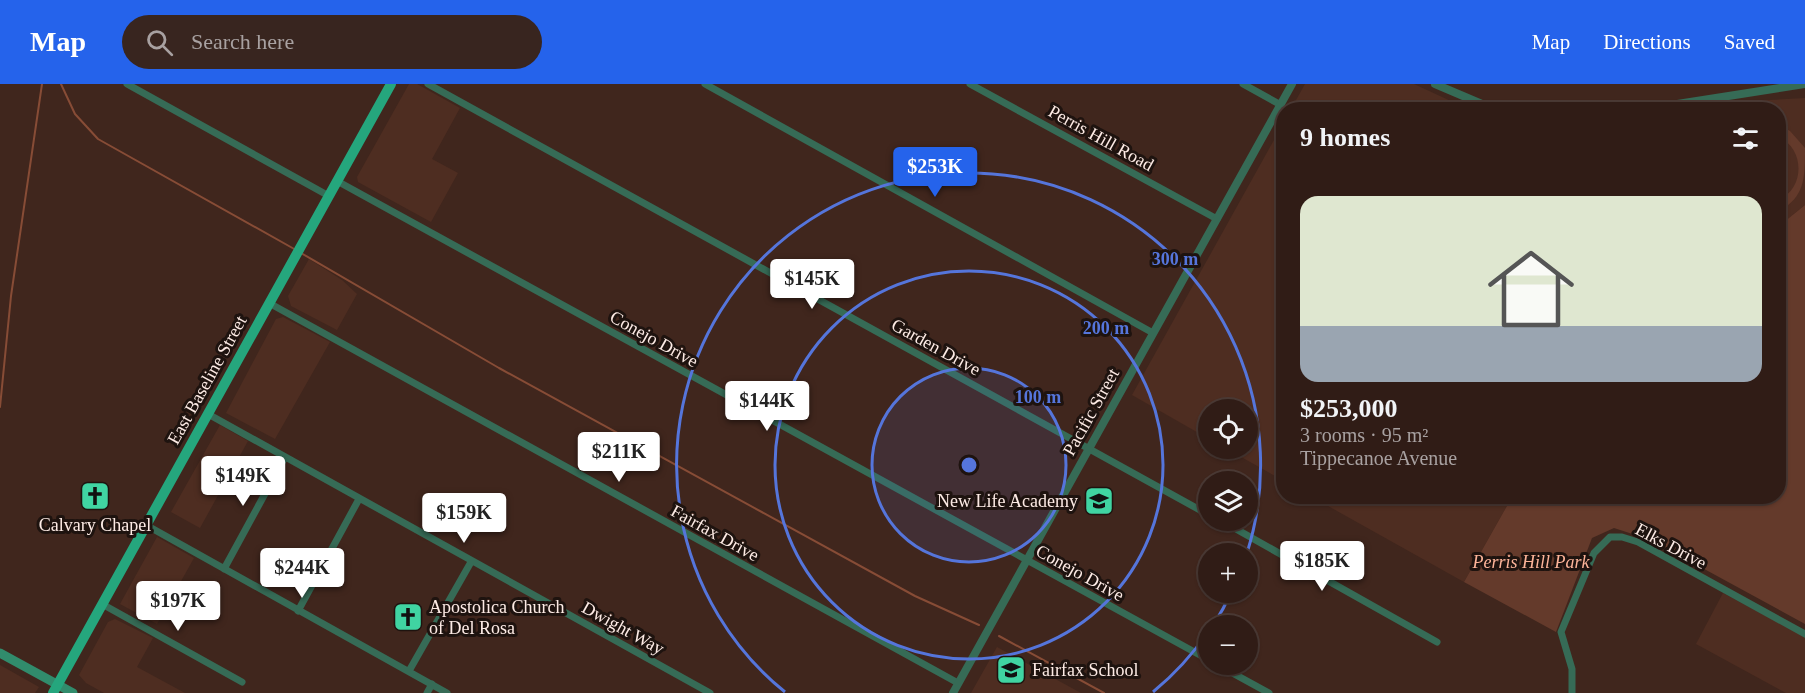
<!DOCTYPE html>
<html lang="en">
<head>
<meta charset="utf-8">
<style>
  body { margin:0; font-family:"Times New Roman",serif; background:#38251f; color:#f1f3f6; height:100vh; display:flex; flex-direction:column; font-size:22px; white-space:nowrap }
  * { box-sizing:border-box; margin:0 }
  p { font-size:20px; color:#a8a1a1 }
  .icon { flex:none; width:33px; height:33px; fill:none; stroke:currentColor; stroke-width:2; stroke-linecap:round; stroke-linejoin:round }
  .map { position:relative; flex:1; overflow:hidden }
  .details { position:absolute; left:1276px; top:18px; width:510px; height:402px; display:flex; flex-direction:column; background:#301c16; border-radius:24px; box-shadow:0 2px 4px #0004,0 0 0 2px #4b3a35 }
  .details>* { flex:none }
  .buttons { position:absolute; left:1198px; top:315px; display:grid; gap:12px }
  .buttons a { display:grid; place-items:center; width:60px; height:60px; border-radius:50%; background:#301c16; box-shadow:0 2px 4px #0004,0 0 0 2px #4b3a35; font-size:30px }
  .price { position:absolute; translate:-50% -51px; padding:0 14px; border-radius:6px; background:#fff; color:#222; font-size:20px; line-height:39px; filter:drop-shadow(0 2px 3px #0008) }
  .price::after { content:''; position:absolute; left:50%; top:36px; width:18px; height:14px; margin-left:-9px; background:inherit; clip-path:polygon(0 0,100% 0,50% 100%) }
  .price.current { background:#2563eb; color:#fff }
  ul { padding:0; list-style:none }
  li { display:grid; align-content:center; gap:12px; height:318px; padding:0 24px }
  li+li { border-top:2px solid #4b3a35 }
  li span { display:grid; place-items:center; height:186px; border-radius:18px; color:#555 }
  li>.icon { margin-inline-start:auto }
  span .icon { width:108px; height:108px; fill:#fffc; stroke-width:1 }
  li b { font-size:26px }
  h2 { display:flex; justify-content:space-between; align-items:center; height:72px; padding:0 24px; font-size:26px }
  header { display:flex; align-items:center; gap:36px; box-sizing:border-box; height:84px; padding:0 30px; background:#2563eb; color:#fff }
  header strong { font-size:28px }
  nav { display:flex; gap:33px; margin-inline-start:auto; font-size:21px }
  .search { width:420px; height:54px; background:#38251f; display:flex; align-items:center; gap:15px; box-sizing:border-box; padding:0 21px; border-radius:33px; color:#a8a1a1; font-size:22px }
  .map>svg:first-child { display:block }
</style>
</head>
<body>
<header>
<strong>Map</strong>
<div class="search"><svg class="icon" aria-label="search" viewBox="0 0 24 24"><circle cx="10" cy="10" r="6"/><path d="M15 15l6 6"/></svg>Search here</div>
<nav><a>Map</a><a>Directions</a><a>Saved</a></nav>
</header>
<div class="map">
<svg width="1805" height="609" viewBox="0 0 1805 609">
  <rect width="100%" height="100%" fill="#40261d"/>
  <path fill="#4e2d21" d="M409 0H417L460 24 432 75 458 89 431 138 358 98 357 93Z
    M1305 0H1414L1468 25H1291Z
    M1805 14V121L1779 142V26H1704L1752 17Z
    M1284 38V397L1227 365 1248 364V326H1209V355L1132 311Z
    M309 175 342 196 357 210 337 246 291 222 288 212Z
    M283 233 330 258 275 355 226 329 276 235Z
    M220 341 248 357 200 444 171 428Z
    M1312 413H1512L1464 498Z
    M157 453 194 474 157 540 120 520Z
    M1723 509 1805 553V609H1786L1696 560Z
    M115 535 153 554 137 583 185 609H104L86 599 79 591 108 538Z
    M997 563 1081 609H971Z
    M0 581 39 603 35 609H0Z"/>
  <path fill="#643a2b" d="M1779 41 1790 47 1805 64C1805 94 1805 113 1779 127V116C1805 104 1805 65 1779 53Z
    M1805 121V540L1651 456 1614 444 1592 454 1556 548 1464 498 1512 413 1779 412V142Z"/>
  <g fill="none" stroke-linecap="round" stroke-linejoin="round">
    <path stroke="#874c36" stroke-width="2" d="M61 0 75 30 98 55 296 166
      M301 169 499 284 915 512 979 541
      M0 323 11 212 42 0
      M999 552 1104 609"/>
    <path stroke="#366b56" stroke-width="7" d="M127 0 329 112
      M428 0 1209 431
      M705 0 1153 249
      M970 0 1217 135
      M1243 0 1281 21
      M337 97 1209 576
      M269 219 958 599
      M208 330 710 609
      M1220 436 1437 558
      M146 441 447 609
      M224 485 285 373
      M102 520 242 598
      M298 527 359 415
      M1216 580 1269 609
      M409 587 471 478
      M427 609 432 600
      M1572 609V585L1561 548 1594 469 1610 453H1622L1638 458 1805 550"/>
    <path stroke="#366b56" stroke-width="8" d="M1435 0 1496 26
      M1639 26 1805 0
      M953 609 1292 0"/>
    <path stroke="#318c6c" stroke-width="9" d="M0 569 73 609"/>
    <path stroke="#25a67d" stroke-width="10" d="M53 609 391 0"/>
  </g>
  <circle cx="969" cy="381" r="97" fill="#5575db" fill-opacity=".12"/>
  <g fill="none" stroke="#5575db" stroke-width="3">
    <circle cx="969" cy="381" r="97"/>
    <circle cx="969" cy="381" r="194"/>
    <path d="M1231 509A292 292 0 0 1 1214 540M1208 548A292 292 0 0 1 1153 608M785 608A292 292 0 1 1 1247 469"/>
  </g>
  <defs>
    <g id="church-square" transform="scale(1.5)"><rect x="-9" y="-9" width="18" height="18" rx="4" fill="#40d4a2" stroke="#1e130f"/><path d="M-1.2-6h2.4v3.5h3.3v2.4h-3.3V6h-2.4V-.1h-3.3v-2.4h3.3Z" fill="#111"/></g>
    <g id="school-square" transform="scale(1.5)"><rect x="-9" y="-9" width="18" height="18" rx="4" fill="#40d4a2" stroke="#1e130f"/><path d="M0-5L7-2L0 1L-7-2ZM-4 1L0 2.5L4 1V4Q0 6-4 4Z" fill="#111"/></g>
  </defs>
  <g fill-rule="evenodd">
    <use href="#church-square" x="95" y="412"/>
    <use href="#school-square" x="1099" y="417"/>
    <use href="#church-square" x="408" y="533"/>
    <use href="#school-square" x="1011" y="586"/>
  </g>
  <g text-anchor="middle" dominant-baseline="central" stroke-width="6" stroke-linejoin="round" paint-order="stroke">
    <g font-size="18" fill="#fdebe5" stroke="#1e130f">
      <text transform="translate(1101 54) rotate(29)">Perris Hill Road</text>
      <text transform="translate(654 255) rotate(29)">Conejo Drive</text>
      <text transform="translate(936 263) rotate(29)">Garden Drive</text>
      <text transform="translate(207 296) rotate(-61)">East Baseline Street</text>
      <text transform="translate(1091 328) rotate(-61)">Pacific Street</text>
      <text transform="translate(715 449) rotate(29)">Fairfax Drive</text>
      <text transform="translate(1671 462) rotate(28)">Elks Drive</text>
      <text transform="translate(1080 489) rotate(29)">Conejo Drive</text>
      <text transform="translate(623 544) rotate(29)">Dwight Way</text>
    </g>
    <g font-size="18" fill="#fdebe5" stroke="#1e130f" text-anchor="start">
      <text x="1078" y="417" text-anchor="end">New Life Academy</text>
      <text x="95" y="441" text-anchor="middle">Calvary Chapel</text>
      <text x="429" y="523">Apostolica Church<tspan x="429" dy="21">of Del Rosa</tspan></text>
      <text x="1032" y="586">Fairfax School</text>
    </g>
    <g font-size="18" font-style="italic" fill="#fdb499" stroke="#1e130f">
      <text x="1531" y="478">Perris Hill Park</text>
    </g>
  </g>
  <circle cx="969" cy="381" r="9" fill="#5575db" stroke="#1e130f" stroke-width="3"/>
  <g font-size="18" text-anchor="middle" font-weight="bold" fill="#5575db" stroke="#1e130f" stroke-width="6" stroke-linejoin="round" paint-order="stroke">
    <text x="1175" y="181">300 m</text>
    <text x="1106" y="250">200 m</text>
    <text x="1038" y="319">100 m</text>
  </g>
</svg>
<div class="buttons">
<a><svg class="icon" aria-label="locate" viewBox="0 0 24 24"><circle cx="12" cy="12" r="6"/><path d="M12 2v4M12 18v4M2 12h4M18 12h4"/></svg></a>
<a><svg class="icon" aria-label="layers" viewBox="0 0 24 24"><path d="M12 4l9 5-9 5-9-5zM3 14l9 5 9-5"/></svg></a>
<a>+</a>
<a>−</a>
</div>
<b class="price current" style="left:935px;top:114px">$253K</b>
<b class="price" style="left:812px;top:226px">$145K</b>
<b class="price" style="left:767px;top:348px">$144K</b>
<b class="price" style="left:619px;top:399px">$211K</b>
<b class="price" style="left:243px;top:423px">$149K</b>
<b class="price" style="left:464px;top:460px">$159K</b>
<b class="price" style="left:1322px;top:508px">$185K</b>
<b class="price" style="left:302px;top:515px">$244K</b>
<b class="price" style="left:178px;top:548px">$197K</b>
<section class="details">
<h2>9 homes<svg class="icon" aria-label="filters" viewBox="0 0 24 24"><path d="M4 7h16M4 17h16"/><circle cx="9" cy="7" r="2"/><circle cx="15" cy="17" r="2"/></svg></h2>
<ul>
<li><span style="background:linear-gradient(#dfe7d0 70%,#9aa5b1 0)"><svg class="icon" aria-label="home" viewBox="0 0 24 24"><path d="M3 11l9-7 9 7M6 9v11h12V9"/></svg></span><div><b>$253,000</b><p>3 rooms · 95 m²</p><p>Tippecanoe Avenue</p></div></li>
</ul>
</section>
</div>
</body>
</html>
